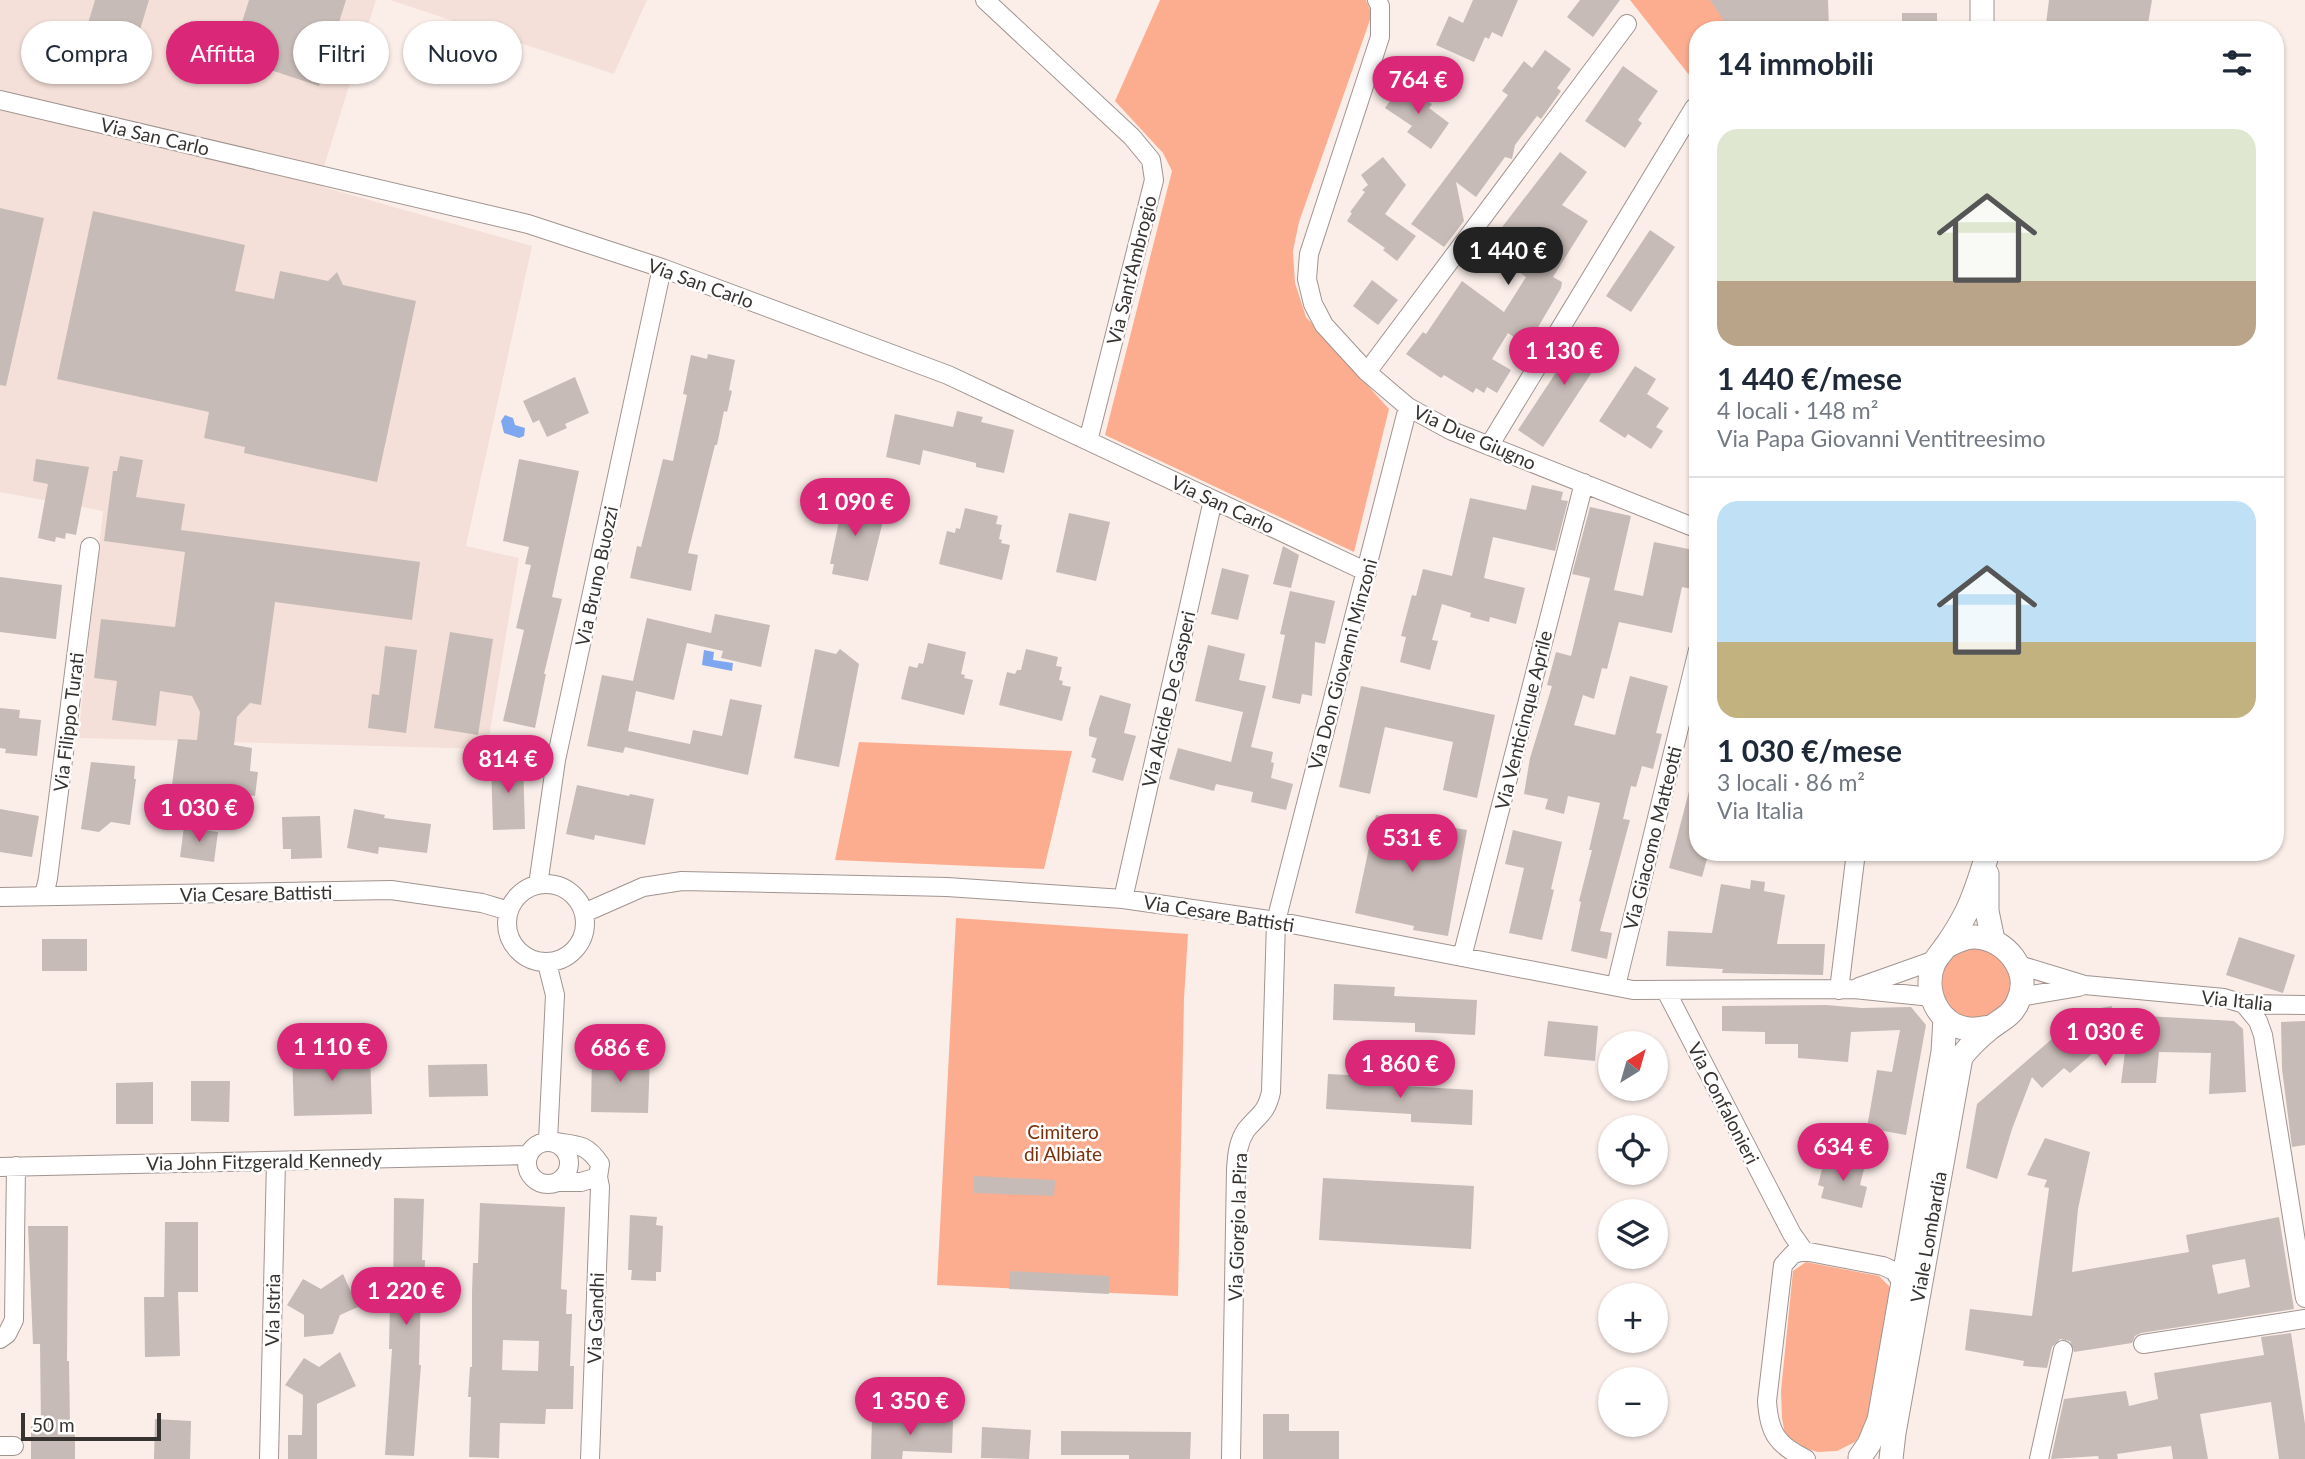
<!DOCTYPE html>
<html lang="it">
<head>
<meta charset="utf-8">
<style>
  body { margin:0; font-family:Lato,sans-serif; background:#f2f2f3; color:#1f2937; height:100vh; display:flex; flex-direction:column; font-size:26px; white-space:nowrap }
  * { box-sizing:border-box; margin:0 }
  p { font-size:23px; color:#747a83 }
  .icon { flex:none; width:38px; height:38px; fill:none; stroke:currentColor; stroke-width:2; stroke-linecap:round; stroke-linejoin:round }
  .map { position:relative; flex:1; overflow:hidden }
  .drawer { position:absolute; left:1689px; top:21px; width:595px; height:840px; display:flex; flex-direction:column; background:#fff; border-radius:28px; box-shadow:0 2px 5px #0004 }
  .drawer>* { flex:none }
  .hud { position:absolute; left:21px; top:21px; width:665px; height:63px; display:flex; gap:14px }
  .needle { width:46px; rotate:37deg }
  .tools { position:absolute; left:1598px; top:1031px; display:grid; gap:14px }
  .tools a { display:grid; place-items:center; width:70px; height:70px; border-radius:50%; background:#fff; box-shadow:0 2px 5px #0004; font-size:35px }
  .scale { position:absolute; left:21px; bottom:18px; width:140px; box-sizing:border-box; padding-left:7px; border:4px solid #373331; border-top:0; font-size:19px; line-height:24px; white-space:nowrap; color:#373331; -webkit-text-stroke:5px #fefefe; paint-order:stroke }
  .price { position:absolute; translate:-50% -60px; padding:0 16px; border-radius:24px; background:#db2777; color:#fff; font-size:23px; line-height:46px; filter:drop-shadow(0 2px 4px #0008) }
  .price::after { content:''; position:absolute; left:50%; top:42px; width:21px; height:16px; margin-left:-10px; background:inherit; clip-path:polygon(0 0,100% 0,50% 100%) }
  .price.on { background:#222; color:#fff }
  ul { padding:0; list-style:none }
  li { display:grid; align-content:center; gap:14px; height:371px; padding:0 28px }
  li+li { border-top:2px solid #e0e1e3 }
  li span { display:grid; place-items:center; height:217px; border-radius:21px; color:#555 }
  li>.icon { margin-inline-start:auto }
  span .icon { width:126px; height:126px; fill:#fffc; stroke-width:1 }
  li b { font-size:30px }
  h2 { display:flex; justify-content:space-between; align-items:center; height:84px; padding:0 28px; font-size:30px }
  .tag { padding:0 24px; border-radius:32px; background:#fff; box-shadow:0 2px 5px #0004; font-size:24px; line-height:63px }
  .tag.on { background:#db2777; color:#fff }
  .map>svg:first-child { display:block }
</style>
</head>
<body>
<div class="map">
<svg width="2305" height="1459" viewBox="0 0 2305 1459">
  <rect width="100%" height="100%" fill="#fbeee9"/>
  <path fill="#f4e0d8" d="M0 0H376L325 163 323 187 532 246 466 546 519 558 487 749 78 738 103 511 0 492Z
    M390 0H647L614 74Z"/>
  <path fill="#fcad8f" d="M1160 0H1366L1372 14 1299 222 1293 251 1295 283 1306 317 1389 409 1354 552 1105 435 1172 171 1163 153 1115 101Z
    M1630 0H1710L1734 30H1698L1697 85Z
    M859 742 1072 751 1044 869 835 860Z
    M956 918 1188 934 1184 999 1178 1296 937 1285Z
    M1940 983a35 35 0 1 1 70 0a35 35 0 1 1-70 0Z
    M1806 1262 1879 1276 1890 1287 1869 1422 1855 1442 1837 1451 1818 1452 1797 1446 1785 1435 1782 1418 1781 1391 1793 1271Z"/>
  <path fill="#7ea7ef" d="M505 415 513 418 515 425 525 428 524 436 519 438 504 433 501 421Z
    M704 650 714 652 713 660 733 663 732 671 702 665Z"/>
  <path fill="#c7bbb7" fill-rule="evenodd" d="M95 0H149L128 69 79 54Z
    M249 0H346L319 86 231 57Z
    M1473 0H1518L1502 37 1492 32 1489 39 1485 37 1474 62 1436 45 1449 16 1463 23Z
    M1580 0H1620L1593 37 1567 17Z
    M1710 0H1828L1829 30H1730Z
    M2049 0H2152L2147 30H2088L2046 24Z
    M1902 13H1937V30H1902Z
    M1545 50 1571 69 1557 88 1561 91 1541 119 1537 116 1515 145 1512 159 1505 157 1476 197 1456 182 1464 221 1444 247 1411 224 1508 95 1502 91 1524 61 1532 68Z
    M1623 66 1658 91 1638 120 1642 123 1625 148 1585 121Z
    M1402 84 1432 104 1429 108 1449 123 1431 149 1407 132 1412 126 1385 108Z
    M1560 152 1587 172 1562 205 1588 221 1553 277 1562 282 1561 288 1527 346 1508 333 1492 359 1511 370 1497 393 1487 387 1484 393 1476 388 1473 393 1444 375 1441 378 1406 354 1423 332 1426 334 1462 281 1504 312 1526 277 1486 248Z
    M1383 157 1406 185 1385 214 1416 236 1397 261 1383 250 1385 248 1347 221 1352 213 1350 212 1365 192 1362 190 1368 185 1361 175Z
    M0 208 44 218 6 386 0 385Z
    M93 211 245 245 235 291 274 299 280 271 328 281 337 272 343 285 416 301 377 482 244 453 245 447 204 438 209 412 57 379Z
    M1650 230 1675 247 1631 312 1606 296Z
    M1372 280 1398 300 1378 325 1353 306Z
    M1586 327 1611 343 1543 447 1518 430Z
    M708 354 735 360 729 390 732 391 727 412 724 411 717 445H715L688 553 698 555 691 591 630 578 637 546 641 547 663 459 673 461 687 395 683 394 691 355 707 359Z
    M1635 366 1656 379 1647 394 1669 408 1656 427 1663 431 1651 449 1628 434 1625 438 1599 421Z
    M575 377 589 413 565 424 567 428 547 437 539 420 533 423 523 401Z
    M957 411 983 417 981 422 1014 430 1004 473 976 467V463L923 450 920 465 886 457 895 414 953 427Z
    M120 456 143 460 136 497 185 504 181 530 420 562 412 620 275 602 261 705 250 703 237 717 234 745 252 748 250 771 258 772 255 796 172 785 178 739 197 740 200 712 192 696 160 691 156 726 112 720 117 681 94 678 101 619 175 627 185 552 104 541 113 471H117Z
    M36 459 89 467 76 535 66 533 65 539 56 537 55 542 38 538 48 484 33 481Z
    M519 459 579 471 552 597 562 599 544 674H546L535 728 503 721 524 630 516 628 531 565 525 564 529 547 503 541Z
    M847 483 864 486 859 512 884 517 868 581 832 574 834 564H830Z
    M1532 485 1563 492 1561 500 1568 501 1555 551 1493 537 1484 578 1525 588 1516 624 1490 617 1489 622 1470 617 1471 613 1442 604 1432 640 1438 641 1430 670 1400 662 1406 637 1401 636 1412 595 1416 596 1423 569 1452 576 1470 498 1526 510Z
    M1590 507 1631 516 1614 590 1643 596 1654 542 1698 551 1692 589 1682 587 1672 633 1619 622 1607 669 1602 668 1594 699 1583 695 1574 725 1615 735 1630 676 1668 686 1656 733 1662 734 1653 769 1642 766 1636 787 1631 786 1623 819 1630 820 1600 931 1612 933 1607 959 1571 951 1581 902 1579 901 1592 850H1589L1600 803 1568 796 1564 814 1545 809 1548 799 1524 794 1530 758 1552 686 1547 685 1556 652 1571 656 1590 578 1572 574Z
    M965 508 998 516 996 524 1002 525 999 539 1002 540 1001 543 1010 545 1002 580 939 564 947 531 955 533 956 528 960 529Z
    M1069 513 1110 522 1096 581 1056 572Z
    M1283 546 1299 555 1291 588 1273 584Z
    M1222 568 1249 575 1238 620 1211 614Z
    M0 577 62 585 56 639 0 632Z
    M1290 591 1335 601 1325 644 1315 642 1312 696 1302 694 1300 704 1272 698 1285 635 1280 634Z
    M715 614 770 625 761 667 721 658 723 651 687 643 674 700 636 691 628 731 690 744 693 730 722 736 730 699 762 705 748 775 625 747 623 753 587 746 602 675 633 681 647 618 711 633Z
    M450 632 493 639 478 735 434 728Z
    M928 643 966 652 961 674 965 675 964 678 973 680 964 715 901 699 909 666 917 668 919 663 923 664Z
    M1208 645 1245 654 1239 680 1266 686 1251 747 1273 752 1271 762 1274 763 1271 778 1293 784 1286 810 1251 802 1253 792 1216 784 1214 791 1169 779 1178 748 1231 762 1243 712 1195 701Z
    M385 646 417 650 406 733 368 728 372 694 379 695Z
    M815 649 836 654 840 649 859 664 839 767 794 758Z
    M1026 649 1058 657 1056 666 1062 667 1059 680 1063 681 1062 685 1071 687 1062 721 999 705 1007 672 1015 674 1017 670H1021Z
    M1361 686 1495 715 1477 798 1443 790 1453 742 1385 727 1370 794 1339 787Z
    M1100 695 1131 704 1124 733 1136 736 1123 781 1092 772 1096 759 1091 757 1097 738 1089 736V729Z
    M0 708 20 710 19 718 41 720 37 756 5 753 6 749 0 748Z
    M523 760 525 829 493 830 491 761Z
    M91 762 135 766 134 779H136L130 825 111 822 99 832 81 829Z
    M1693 776H1698V852H1709L1702 877 1669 868Z
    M577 785 629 796 630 794 654 799 645 845 595 835 594 840 566 834Z
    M0 809 39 816 32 857 0 852Z
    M354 809 385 815 384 818 431 824 427 853 379 847 378 854 347 848Z
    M1376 815 1431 826V824L1467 830 1448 936 1413 930 1414 926 1355 913Z
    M320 816 322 858 291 859V849H283L282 817Z
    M184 827 218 832 214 862 180 857Z
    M1513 830 1562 842 1551 889 1554 890 1542 940 1509 933 1524 868 1505 864Z
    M1751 880 1765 882 1764 891 1785 895 1777 944H1825L1823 975 1722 973 1723 969 1666 966 1668 931 1712 933 1721 884 1750 889Z
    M2239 937 2295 955 2283 993 2226 975Z
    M42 939H87V971H42Z
    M1334 984 1395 987 1394 996 1477 1000 1475 1035 1415 1032V1023L1333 1020Z
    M1826 1005 1862 1008 1911 1007 1926 1025 1906 1135 1867 1128 1877 1070 1892 1072 1900 1030 1851 1032 1848 1062 1798 1058V1044H1765V1032L1722 1031V1006Z
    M2112 1006 2111 1014 2234 1021 2243 1029 2246 1092 2209 1094 2211 1053 2159 1052 2156 1083H2121L2129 1022 2070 1073 2064 1068 2042 1088 2032 1077 2012 1129 1997 1179 1966 1168 1977 1104 2084 1011Z
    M1548 1021 1598 1026 1595 1061 1544 1056Z
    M2305 1021V1145L2292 1147 2282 1069 2281 1022Z
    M370 1051 372 1114 294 1116 292 1052Z
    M592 1054 650 1056 648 1113 591 1112Z
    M487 1064 488 1096 429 1097 428 1065Z
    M1328 1074 1388 1077V1085L1473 1090 1472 1125 1411 1122V1114L1326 1109Z
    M191 1081H230L229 1122 191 1121Z
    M153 1082V1124H116V1083Z
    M2045 1138 2090 1152 2078 1209 2072 1272 2189 1252 2186 1235 2279 1217 2294 1309 2141 1333 2135 1336 2132 1343 2074 1352 2070 1341 2060 1339 2052 1347 2047 1368 2023 1366 2024 1361 1965 1350 1970 1309 2032 1316 2049 1188 2044 1187 2047 1180 2027 1175ZM2245 1259 2250 1287 2218 1294 2212 1265Z
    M1835 1158 1865 1165 1860 1185 1867 1187 1862 1208 1821 1198 1824 1187 1818 1185 1823 1165 1833 1167Z
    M974 1176 1055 1180 1054 1196 974 1193Z
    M1323 1178 1474 1186 1471 1249 1319 1240Z
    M394 1198 424 1199 422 1260H425L424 1290H421L419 1365H421L414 1456 385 1455 392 1349H389L390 1304H393Z
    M480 1203 565 1207 561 1289 567 1290 566 1314H572L570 1366H574L573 1409H546L545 1424 500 1423 499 1458 469 1457 471 1397H468L470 1367H472V1292L473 1263H478ZM503 1340 539 1341 538 1371 502 1370Z
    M630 1215 657 1217 656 1225 663 1226 661 1272H656V1281L631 1280 632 1270H628Z
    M165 1222H198V1292H178L180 1356 145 1357 144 1297H164Z
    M28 1226H68L67 1361H69L70 1424H75V1459H31V1424H41L40 1344H33Z
    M1010 1271 1110 1276 1109 1294 1009 1289Z
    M343 1274 358 1307 340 1315 333 1334 304 1337V1315L287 1305 303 1279 321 1289Z
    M2291 1333 2305 1424V1459H2279L2271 1402 2200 1414 2208 1459H2173L2171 1446 2117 1454 2118 1459H2099L2098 1456 2051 1459 2064 1399 2126 1391 2129 1406 2158 1399 2154 1373 2264 1355 2261 1337Z
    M340 1352 356 1386 317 1404V1459H288V1435H302L303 1395 285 1385 304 1358 319 1367Z
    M1263 1414H1289V1431H1339V1459H1263Z
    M872 1417 953 1421 952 1453 903 1451 902 1459H871Z
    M155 1419 191 1421 190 1459H154Z
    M982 1427 1031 1430 1029 1459 981 1458Z
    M1061 1431 1191 1432 1190 1459H1129V1455H1061Z"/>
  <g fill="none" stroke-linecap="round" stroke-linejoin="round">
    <g stroke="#a09490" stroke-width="20">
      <path id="minor" d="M985 0 1132 137 1151 160 1154 180 1088 441
        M1377 0 1380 6V37L1309 254 1307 279 1313 304 1324 325 1367 372 1408 407 1452 431 1698 529
        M0 100 528 224 662 268 948 375 1367 572
        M1367 372 1627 24
        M1489 446 1694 108
        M507 923a39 39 0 1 1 78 0a39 39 0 1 1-78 0Z
        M538 885 556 760 662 268
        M44 896 48 878 90 547
        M0 897 391 890 482 903 509 911
        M1123 899 1213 500
        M584 913 643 887 682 881 947 887 1123 899 1276 921 1633 990 1854 989 1932 997
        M1462 957 1584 483
        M547 963 555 995 548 1141
        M2019 965 2085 985 2224 998 2244 1004 2305 1005
        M1616 986 1698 650
        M1859 987 1935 960
        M1839 990 1856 852
        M1666 991 1792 1234 1804 1251
        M2020 997 2079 987
        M2244 1004 2258 1021 2263 1035 2305 1298
        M527 1163a21 21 0 1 1 42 0a21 21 0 1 1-42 0Z
        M555 1142C578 1145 587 1144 600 1164L598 1177 581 1182H557
        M0 1167 527 1155
        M0 1339 7 1334 14 1320 16 1166
        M2143 1344 2305 1319
        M0 1446H14
        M269 1459 276 1161
        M590 1459 600 1187 598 1177
        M1231 1459 1236 1169C1237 1155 1238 1142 1246 1130 1259 1114 1266 1114 1271 1092L1276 921 1408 407
        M1806 1459C1777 1445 1769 1433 1767 1401L1783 1265 1793 1254 1804 1251 1883 1266 1894 1271 1903 1284
        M2039 1459 2063 1350"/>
    </g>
    <g stroke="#a09490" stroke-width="25">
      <path id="major" d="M1982 30V0
        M1988 852C1982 872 1975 895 1966 913 1960 925 1953 936 1946 946 1942 952 1937 957 1934 963 1922 990 1938 1026 1969 1029 1976 1030 1984 1028 1990 1027
        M1987 874V911L1993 940
        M1860 1457 1869 1444 1879 1420 1943 1052 1945 1018
        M1891 1459 1894 1433 1961 1057C1969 1047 1979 1037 1989 1029 2001 1019 2013 1016 2019 999 2031 970 2006 939 1976 937 1965 936 1954 942 1945 947"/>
    </g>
    <use href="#minor" stroke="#fff" stroke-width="18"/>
    <use href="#major" stroke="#fff" stroke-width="23"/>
  </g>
  <g text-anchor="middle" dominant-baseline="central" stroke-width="5" stroke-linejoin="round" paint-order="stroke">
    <g font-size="19" fill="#373331" stroke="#fefefe">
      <text transform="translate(155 136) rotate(13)">Via San Carlo</text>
      <text transform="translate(1131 270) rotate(-76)">Via Sant'Ambrogio</text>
      <text transform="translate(701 283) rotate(20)">Via San Carlo</text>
      <text transform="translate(1475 437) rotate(24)">Via Due Giugno</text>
      <text transform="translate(1223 504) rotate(25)">Via San Carlo</text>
      <text transform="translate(596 576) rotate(-78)">Via Bruno Buozzi</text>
      <text transform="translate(1342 664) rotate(-75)">Via Don Giovanni Minzoni</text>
      <text transform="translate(1168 699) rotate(-77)">Via Alcide De Gasperi</text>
      <text transform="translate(1523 720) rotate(-76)">Via Venticinque Aprile</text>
      <text transform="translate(68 722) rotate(-83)">Via Filippo Turati</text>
      <text transform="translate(1652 838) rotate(-76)">Via Giacomo Matteotti</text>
      <text transform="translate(256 893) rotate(-1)">Via Cesare Battisti</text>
      <text transform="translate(1219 913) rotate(9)">Via Cesare Battisti</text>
      <text transform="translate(2237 1000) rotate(6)">Via Italia</text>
      <text transform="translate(1724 1103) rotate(63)">Via Confalonieri</text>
      <text transform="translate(264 1161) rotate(-1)">Via John Fitzgerald Kennedy</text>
      <text transform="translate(1237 1227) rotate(-88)">Via Giorgio la Pira</text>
      <text transform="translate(1928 1237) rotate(-80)">Viale Lombardia</text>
      <text transform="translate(272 1310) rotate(-89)">Via Istria</text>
      <text transform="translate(595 1318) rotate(-88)">Via Gandhi</text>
    </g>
    <g font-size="19" fill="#7b2e0a" stroke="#fefefe">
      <text x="1063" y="1131">Cimitero<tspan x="1063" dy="22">di Albiate</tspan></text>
    </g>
  </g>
</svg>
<div class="tools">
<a><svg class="needle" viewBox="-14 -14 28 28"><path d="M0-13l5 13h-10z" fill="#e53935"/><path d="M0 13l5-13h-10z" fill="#747a83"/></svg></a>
<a><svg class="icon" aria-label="locate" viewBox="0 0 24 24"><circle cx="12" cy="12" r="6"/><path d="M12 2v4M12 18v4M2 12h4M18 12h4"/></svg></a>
<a><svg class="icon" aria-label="layers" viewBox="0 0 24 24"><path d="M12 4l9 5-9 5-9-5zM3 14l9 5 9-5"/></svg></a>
<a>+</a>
<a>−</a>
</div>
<div class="scale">50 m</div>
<b class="price" style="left:1418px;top:116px">764 €</b>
<b class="price on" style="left:1508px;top:287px">1 440 €</b>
<b class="price" style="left:1564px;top:387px">1 130 €</b>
<b class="price" style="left:855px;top:538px">1 090 €</b>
<b class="price" style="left:508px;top:795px">814 €</b>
<b class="price" style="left:199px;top:844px">1 030 €</b>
<b class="price" style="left:1412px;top:874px">531 €</b>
<b class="price" style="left:2105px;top:1068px">1 030 €</b>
<b class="price" style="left:332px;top:1083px">1 110 €</b>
<b class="price" style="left:620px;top:1084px">686 €</b>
<b class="price" style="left:1400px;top:1100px">1 860 €</b>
<b class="price" style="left:1843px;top:1183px">634 €</b>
<b class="price" style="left:406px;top:1327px">1 220 €</b>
<b class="price" style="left:910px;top:1437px">1 350 €</b>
<div class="hud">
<a class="tag">Compra</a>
<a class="tag on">Affitta</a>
<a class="tag">Filtri</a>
<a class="tag">Nuovo</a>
</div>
<section class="drawer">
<h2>14 immobili<svg class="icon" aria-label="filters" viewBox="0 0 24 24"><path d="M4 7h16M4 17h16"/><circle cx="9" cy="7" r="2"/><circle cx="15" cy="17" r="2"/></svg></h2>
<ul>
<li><span style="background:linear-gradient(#dfe7d0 70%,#b9a48a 0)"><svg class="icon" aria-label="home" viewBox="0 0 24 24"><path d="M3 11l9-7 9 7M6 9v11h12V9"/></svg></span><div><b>1 440 €/mese</b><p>4 locali · 148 m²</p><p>Via Papa Giovanni Ventitreesimo</p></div></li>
<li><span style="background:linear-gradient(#bfe0f5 65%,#c2b280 0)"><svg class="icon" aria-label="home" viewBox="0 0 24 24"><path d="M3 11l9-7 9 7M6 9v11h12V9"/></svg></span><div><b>1 030 €/mese</b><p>3 locali · 86 m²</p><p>Via Italia</p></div></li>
</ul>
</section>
</div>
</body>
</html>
